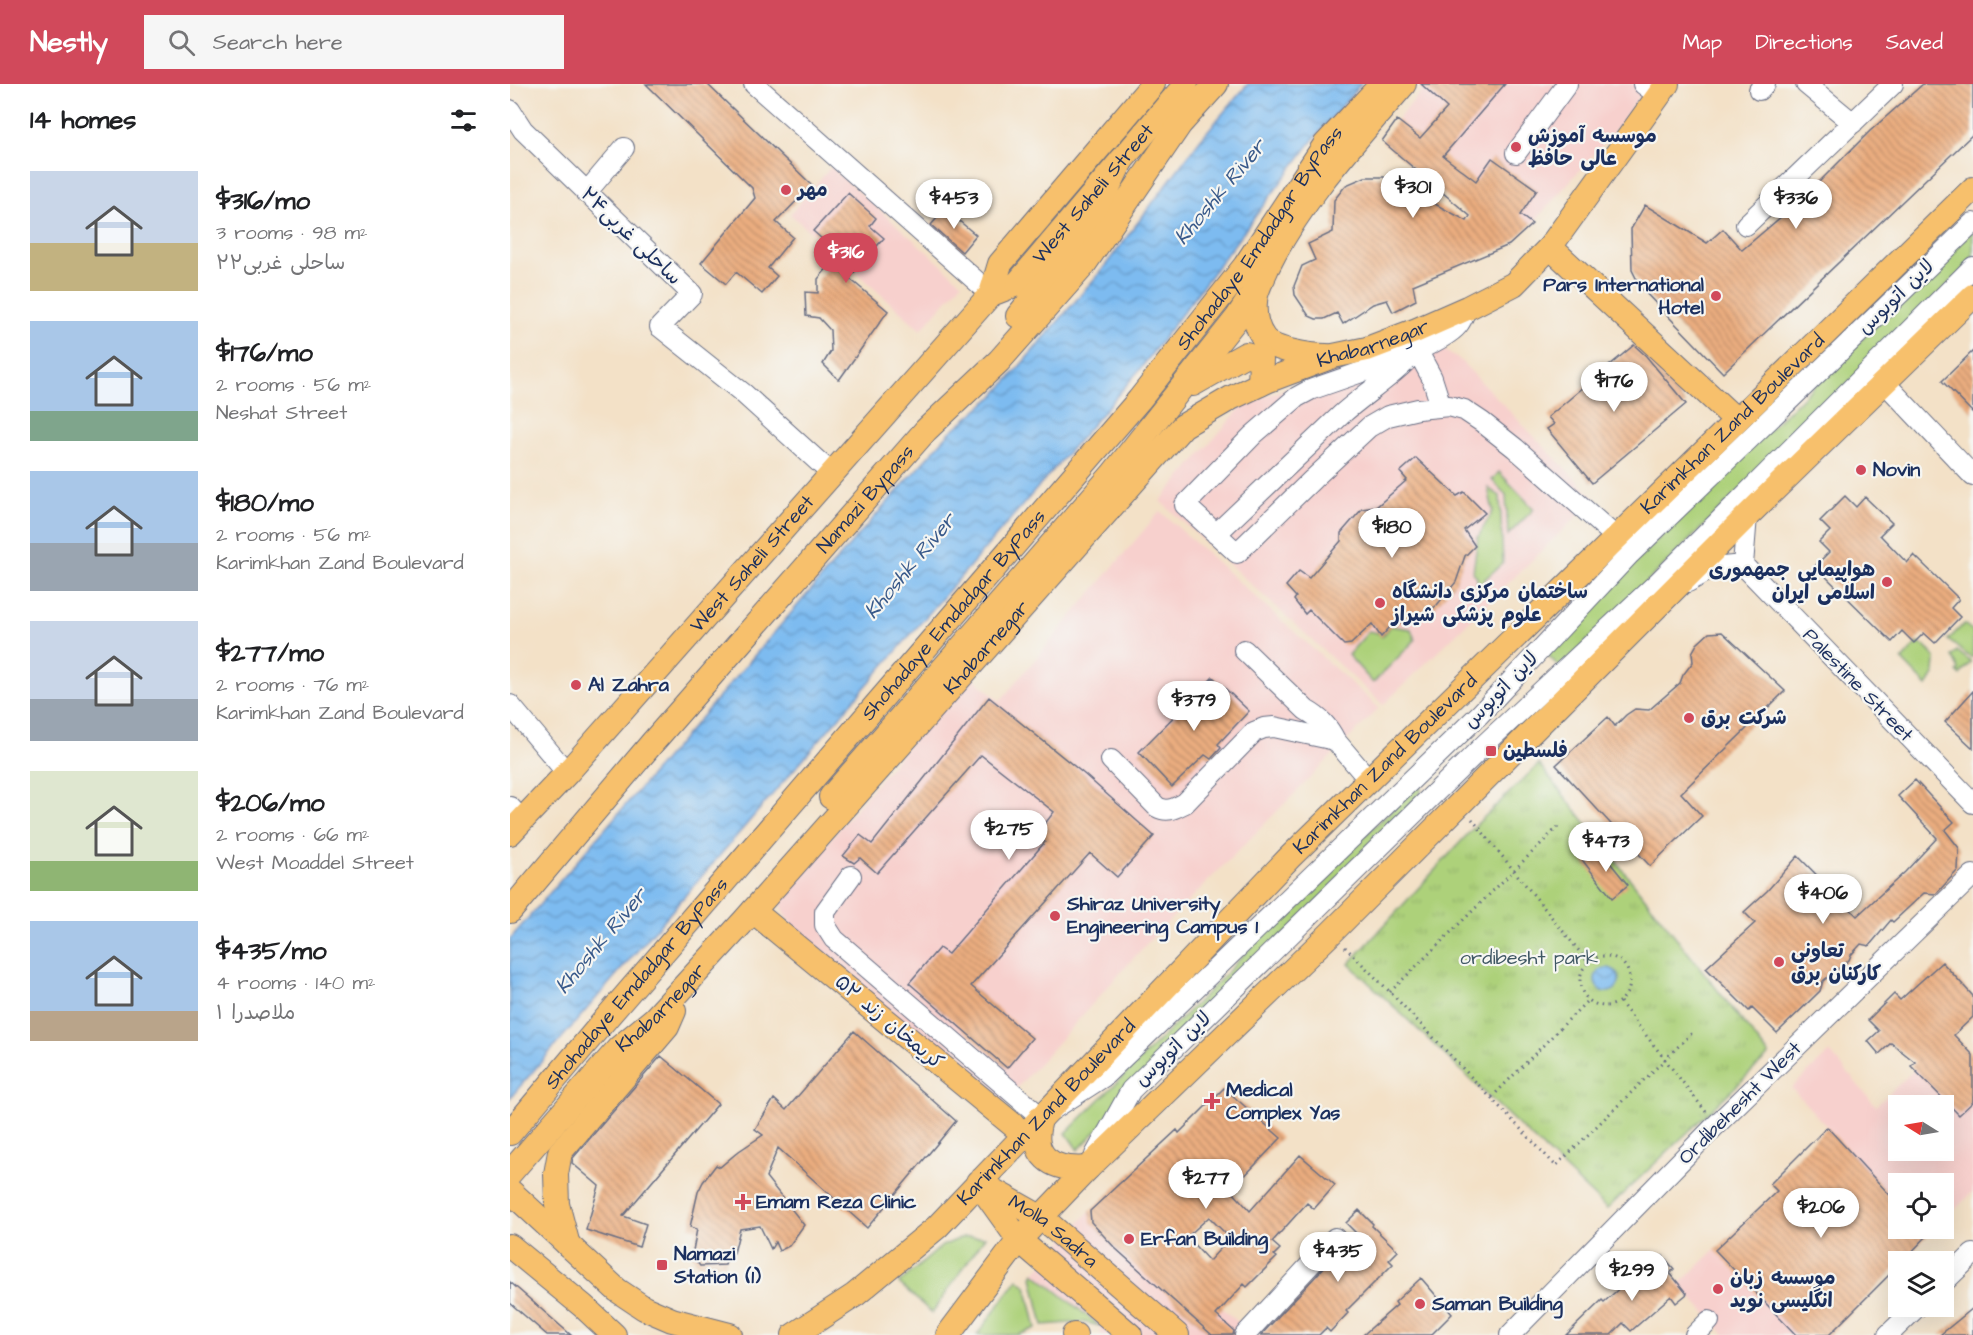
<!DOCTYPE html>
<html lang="en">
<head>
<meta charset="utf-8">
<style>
  body { margin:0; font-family:"Architects Daughter","Playpen Sans Arabic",sans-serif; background:#f6f6f6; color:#202124; height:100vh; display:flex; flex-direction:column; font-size:22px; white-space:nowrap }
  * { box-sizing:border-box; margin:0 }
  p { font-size:20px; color:#757577 }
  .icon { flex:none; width:33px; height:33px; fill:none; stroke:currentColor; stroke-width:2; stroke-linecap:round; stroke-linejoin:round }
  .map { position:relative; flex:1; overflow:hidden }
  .sheet { display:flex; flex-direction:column; background:#fff; width:510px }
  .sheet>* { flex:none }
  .needle { width:39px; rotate:281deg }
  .tools { position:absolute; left:1378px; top:1011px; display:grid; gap:12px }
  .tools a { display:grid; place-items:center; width:66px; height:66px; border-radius:0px; background:#fff; box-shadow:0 6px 24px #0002; font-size:30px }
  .price { position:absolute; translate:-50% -51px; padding:0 14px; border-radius:21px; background:#fff; color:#222; font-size:20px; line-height:39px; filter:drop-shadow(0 2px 3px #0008) }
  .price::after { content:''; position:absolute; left:50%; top:36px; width:18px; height:14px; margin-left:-9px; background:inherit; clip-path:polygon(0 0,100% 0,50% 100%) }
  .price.selected { background:#d1495b; color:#fff }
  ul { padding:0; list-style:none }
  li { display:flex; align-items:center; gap:18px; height:150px; padding:0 30px }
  li span { display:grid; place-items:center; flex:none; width:168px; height:120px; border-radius:0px; color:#555 }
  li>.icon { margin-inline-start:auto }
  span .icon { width:72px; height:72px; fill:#fffc; stroke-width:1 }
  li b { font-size:26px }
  h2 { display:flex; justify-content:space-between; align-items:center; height:72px; padding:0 30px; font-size:26px }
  header { display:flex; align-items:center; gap:36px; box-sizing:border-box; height:84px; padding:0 30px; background:#d1495b; color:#fff }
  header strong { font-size:28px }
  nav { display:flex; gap:33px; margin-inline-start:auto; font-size:21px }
  .search { width:420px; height:54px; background:#f6f6f6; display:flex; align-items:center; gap:15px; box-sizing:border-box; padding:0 21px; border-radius:0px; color:#757577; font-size:22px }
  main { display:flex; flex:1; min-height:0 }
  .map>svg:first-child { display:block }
</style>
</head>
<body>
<header>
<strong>Nestly</strong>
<div class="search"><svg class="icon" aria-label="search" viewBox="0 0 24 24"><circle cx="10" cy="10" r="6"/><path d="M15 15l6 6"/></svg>Search here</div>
<nav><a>Map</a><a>Directions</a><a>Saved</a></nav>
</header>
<main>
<section class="sheet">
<h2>14 homes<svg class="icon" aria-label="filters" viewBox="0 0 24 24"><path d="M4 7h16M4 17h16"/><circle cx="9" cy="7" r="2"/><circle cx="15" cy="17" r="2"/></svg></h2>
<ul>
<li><span style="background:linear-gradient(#c9d6e8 60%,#c2b280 0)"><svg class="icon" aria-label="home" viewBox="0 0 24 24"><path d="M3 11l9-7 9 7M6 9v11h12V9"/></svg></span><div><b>$316/mo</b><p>3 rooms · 98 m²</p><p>ساحلی غربی۲۲</p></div></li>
<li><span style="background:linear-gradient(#a9c7e8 75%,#7fa58c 0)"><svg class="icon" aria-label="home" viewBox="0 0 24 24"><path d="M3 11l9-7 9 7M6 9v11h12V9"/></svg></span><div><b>$176/mo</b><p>2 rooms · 56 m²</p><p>Neshat Street</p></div></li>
<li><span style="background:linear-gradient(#a9c7e8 60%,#9aa5b1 0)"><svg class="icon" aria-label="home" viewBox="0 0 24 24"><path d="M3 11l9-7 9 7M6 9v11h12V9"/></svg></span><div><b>$180/mo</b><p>2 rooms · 56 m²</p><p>Karimkhan Zand Boulevard</p></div></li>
<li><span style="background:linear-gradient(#c9d6e8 65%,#9aa5b1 0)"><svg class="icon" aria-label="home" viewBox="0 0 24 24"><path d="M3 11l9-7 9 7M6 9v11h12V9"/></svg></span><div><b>$277/mo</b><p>2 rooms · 76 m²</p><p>Karimkhan Zand Boulevard</p></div></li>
<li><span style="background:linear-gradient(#dfe7d0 75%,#8fb573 0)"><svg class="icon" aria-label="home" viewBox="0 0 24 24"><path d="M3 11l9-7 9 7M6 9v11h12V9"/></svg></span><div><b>$206/mo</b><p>2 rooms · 66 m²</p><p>West Moaddel Street</p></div></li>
<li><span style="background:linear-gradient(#a9c7e8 75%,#b9a48a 0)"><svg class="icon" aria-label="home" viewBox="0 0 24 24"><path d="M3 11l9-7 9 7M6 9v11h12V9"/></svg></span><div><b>$435/mo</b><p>4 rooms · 140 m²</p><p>۱ ملاصدرا</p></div></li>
</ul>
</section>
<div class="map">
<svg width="1463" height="1251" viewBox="0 0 1463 1251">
  <defs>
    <pattern id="park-tufts" width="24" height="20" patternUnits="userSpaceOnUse" patternTransform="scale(1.5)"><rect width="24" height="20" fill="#add17a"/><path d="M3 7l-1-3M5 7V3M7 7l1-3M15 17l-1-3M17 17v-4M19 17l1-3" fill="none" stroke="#94b46c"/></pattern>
    <pattern id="water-waves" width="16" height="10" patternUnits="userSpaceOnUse" patternTransform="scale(1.5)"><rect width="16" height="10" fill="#7dbbf0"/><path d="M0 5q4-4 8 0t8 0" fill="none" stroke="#6698c6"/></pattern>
    <pattern id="building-back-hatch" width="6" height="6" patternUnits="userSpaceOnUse" patternTransform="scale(1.5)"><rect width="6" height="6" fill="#ebad7f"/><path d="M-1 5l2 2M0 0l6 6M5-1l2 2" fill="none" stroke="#be8d6b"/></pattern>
  </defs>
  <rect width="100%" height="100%" fill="#f6f6f2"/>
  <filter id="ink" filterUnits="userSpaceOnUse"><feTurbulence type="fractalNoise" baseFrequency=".0167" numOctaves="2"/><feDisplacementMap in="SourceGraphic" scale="12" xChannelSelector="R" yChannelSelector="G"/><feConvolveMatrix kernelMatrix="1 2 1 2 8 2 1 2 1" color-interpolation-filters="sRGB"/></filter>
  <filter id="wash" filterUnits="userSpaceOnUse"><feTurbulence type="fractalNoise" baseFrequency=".008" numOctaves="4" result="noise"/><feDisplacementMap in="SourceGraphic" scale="24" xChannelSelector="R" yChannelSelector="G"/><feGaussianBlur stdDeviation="1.35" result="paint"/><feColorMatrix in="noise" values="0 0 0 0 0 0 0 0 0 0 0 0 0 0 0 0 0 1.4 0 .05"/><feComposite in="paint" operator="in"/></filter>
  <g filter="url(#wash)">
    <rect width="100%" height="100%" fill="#f3e1c7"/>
    <path fill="#f7d0cd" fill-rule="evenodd" d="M918 0H1139L1101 51 1022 140 887 36Z
      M321 83 452 199 411 246 280 130Z
      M900 257 921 259 948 274 1085 415 873 621 650 417 733 321Z
      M650 427 869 624 640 856 489 1024 293 855 276 833 270 816 458 589 490 617Z
      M1320 968 1366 1022 1405 985 1449 1031 1463 1018V1108L1434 1136V1100H1389V1121L1281 1004ZM1389 1022H1434V1066H1389Z
      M580 1127 678 1194 728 1238 752 1251H591L590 1241 524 1189Z
      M1205 1166 1286 1251H1215L1169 1200Z"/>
    <path fill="#add17a" stroke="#64806c" stroke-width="1.5" d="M1463 146V176L1050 584 1034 567Z
      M989 388 1024 425 998 451 996 411 982 396Z
      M978 404 990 412 993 479 967 502V493L963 488 968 453 983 427Z
      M1454 540 1463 547V573H1460L1438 556Z
      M881 542 901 545 905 556 863 599 838 571 859 547 868 549 872 553Z
      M1407 559 1415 562 1425 574 1424 591 1417 602 1392 576Z
      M1447 567 1461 578 1450 591 1447 588 1449 586 1442 572Z
      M910 700 911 708 831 795 568 1066 556 1049 712 894 780 821Z
      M453 1153H475L422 1229 389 1199 432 1162Z
      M524 1189 590 1242 573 1238 533 1241 522 1193Z
      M508 1195 516 1202 526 1244 508 1251H467Z"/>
    <path fill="url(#park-tufts)" stroke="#64806c" stroke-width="1.5" d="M1029 680 1259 971 1097 1125 839 880 967 740Z"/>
    <path fill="url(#water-waves)" stroke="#4c75a7" stroke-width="1.5" d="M738 0H851L802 57 631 284 0 1014V855L338 463 440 348 486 310 592 186 690 56Z
      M1085 896a12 12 0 1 1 24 0a12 12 0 1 1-24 0Z"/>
    <g id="blocks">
      <path fill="url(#building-back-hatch)" fill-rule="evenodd" d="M136 0H197L302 101 266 138 283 153 258 184 267 192 252 210 226 188 216 200 191 179 245 114 242 104Z
        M911 0H995L933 72 966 97 982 74 1027 106 1010 131 1022 140 999 161 903 201 906 216 883 228 877 216 863 220 833 240 827 229 814 235H806L799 232 785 211 784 202 792 182 805 176 798 160 823 148 824 116 836 101 855 93H874L957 137 960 132 872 57 887 36 910 54 937 24Z
        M1413 0H1463V50L1213 289 1131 204 1122 186 1121 145 1135 121 1197 159 1213 145 1232 166 1292 115 1360 47Z
        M338 109 366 134 360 142 374 154 339 194 378 227 329 296 313 280 321 267 320 246 309 234 296 232 295 208 308 209V195L329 170 303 147Z
        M435 125 466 151 452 168 421 141Z
        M1124 261 1136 272 1176 320 1082 399 1037 345 1044 340 1038 333Z
        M1463 267V329L1432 297Z
        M906 374 947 412 954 408 975 429 954 446 965 462 955 472 946 498 927 521 914 531 881 542 871 553 862 540 841 560 834 561 799 526 795 530 784 516 786 513 776 502 789 487 799 494 831 457V449L852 425 866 423 897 396 890 388Z
        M1335 412 1346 423 1355 413 1382 439 1370 451 1397 479 1404 471 1449 515 1441 524 1450 533 1425 559 1414 549 1404 559 1392 547 1382 558 1305 482 1319 468 1309 458 1320 447 1310 437Z
        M1212 548 1275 607 1171 709 1192 732 1140 782 1046 681 1098 633 1105 642 1116 631 1125 625 1139 626 1170 599 1173 591 1183 578 1182 569 1187 560 1199 549Z
        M703 593 739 627 708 660 711 664 701 675 695 671 662 703 629 668Z
        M1463 607V664L1435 638Z
        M479 613 574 690 644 752 607 793 580 769 461 902 522 954 497 984 399 899 429 864 438 870 535 758 527 750 544 728 471 671 367 789 350 774 344 779 333 772 350 751 362 760Z
        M1405 696 1444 738 1435 746 1449 764 1448 786 1426 810 1414 809 1383 838 1381 836 1359 862 1351 860 1341 871 1339 876 1313 897 1310 907 1267 949 1242 924 1239 927 1196 884 1245 839 1234 828 1257 807 1288 772 1347 832 1395 788 1427 754 1388 712Z
        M1089 765 1118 801 1102 814 1073 777Z
        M1432 878 1463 912V933L1444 951 1463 971V1018L1449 1031 1401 982 1405 978 1381 959 1369 970 1358 957 1369 947 1358 936 1384 910 1390 916Z
        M344 947 446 1037 357 1144 268 1064 256 1093 294 1141 279 1162 269 1167 265 1158 261 1165 250 1142 230 1145 224 1169 218 1171 215 1181 190 1182 182 1172 187 1145 180 1143 188 1108 193 1098 206 1081 210 1083 229 1067 253 1051 245 1045 264 1015 276 1026Z
        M151 972 208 1020 113 1132 136 1140 129 1163 76 1146 89 1102 62 1079 63 1074Z
        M714 1004 771 1054 721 1106 740 1127 790 1071 825 1101 804 1125 797 1119 762 1158 770 1165 764 1171 767 1173 737 1203 734 1200 706 1231 724 1247 723 1251H702L605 1164 581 1138 580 1127 667 1046 669 1049ZM699 1133 720 1154 699 1177 677 1153Z
        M1317 1043 1389 1121V1144H1410L1417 1152 1392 1178H1389V1181L1319 1251H1286L1205 1166 1267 1107 1260 1100Z
        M849 1126 863 1140 862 1142 888 1167 879 1176 883 1180 836 1227 838 1229 820 1248 816 1244 809 1251H751L846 1149 836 1139Z
        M1153 1172 1164 1185 1160 1189 1177 1210 1166 1219 1161 1212 1121 1247 1113 1239 1101 1251H1056L1092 1216 1094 1218 1122 1193 1127 1195 1140 1184 1138 1181Z
        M911 1194 942 1230 921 1251H853L887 1221 885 1218Z
        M0 1198 61 1251H37L0 1219Z
        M1463 1224V1251H1430Z"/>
    </g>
  </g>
  <g filter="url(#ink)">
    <use href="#blocks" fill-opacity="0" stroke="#676d83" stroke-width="1.5"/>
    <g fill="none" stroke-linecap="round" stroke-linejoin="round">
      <g stroke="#676d83" stroke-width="22">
        <path id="minor" d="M244 0 481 210
          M1133 0 1149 12
          M1296 0 1343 39
          M1249 6 1255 0
          M0 26 13 46 182 210 150 243 233 309 322 390
          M1006 69 1057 0
          M76 109 114 64
          M1236 141 1383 0
          M957 224C954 230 952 236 948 241 929 265 832 294 800 306L787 313 743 351 675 421 727 469 803 395 859 343 878 332 908 325 939 322 954 326 972 338 1005 364 1108 455
          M1375 299 1463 392
          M706 450 832 330C857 308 885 291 907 266L922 294 931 322
          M1233 481 1463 719
          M1233 481 1237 432
          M1178 498 1203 484 1233 481
          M734 566 796 626C810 634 818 642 825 656
          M0 621 57 689
          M601 676 647 723C658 729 665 724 675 719L744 648 754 644 764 643 825 656 859 696
          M0 723 12 736
          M341 792 315 828V841L324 855 531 1033 593 993 970 630 1120 470 1463 139
          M585 1071 621 1006 976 659 1147 499 1463 183
          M1434 1198 1463 1170
          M735 1251 825 1154
          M1000 1251 1206 1041 1463 791
          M1185 1251 1199 1237
          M1378 1251 1408 1222"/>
      </g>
      <g stroke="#676d83" stroke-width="26">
        <g id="major">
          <path d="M1040 163 1226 336"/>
          <path id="s1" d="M481 210 507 200 676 0"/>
          <path d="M508 232 578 146 611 77"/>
          <path d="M817 272C802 272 762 267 753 253 746 243 744 230 745 218 745 207 753 194 757 184 791 115 844 58 894 0"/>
          <path d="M683 300 736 270 751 275 750 300"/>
          <path d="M321 713 602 391 727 234 753 194"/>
          <path id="s2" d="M0 749 57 689 481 210 490 180 643 0"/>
          <path id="s3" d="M0 827 143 658 416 346 489 277 573 182 670 40 706 0"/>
          <path d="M243 827 514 1050"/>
          <path d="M531 1033C518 1072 541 1087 578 1084"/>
          <path id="s4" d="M0 1049 99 931 629 316 735 182 815 61 872 0"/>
          <path id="s5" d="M0 1089 109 964 144 935 234 837 673 342 721 314 759 296 823 272 857 265 907 246 957 224 1004 200 1040 163 1157 0"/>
          <path id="s6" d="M468 1098 532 1134 667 1251"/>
          <path d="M471 1103 509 1156 620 1251"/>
          <path d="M0 1107 107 1206 134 1224 162 1236 220 1251"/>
          <path d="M58 1161 47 1120 46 1090 50 1068 157 943 164 927"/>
          <path d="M0 1162 73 1222 104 1251"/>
          <path id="s7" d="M284 1251 345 1211 427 1143 779 774 1463 105"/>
          <path d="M438 1251 509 1156 578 1084 821 849 1237 432 1463 212"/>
          <path d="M564 1251H565"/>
        </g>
      </g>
      <path stroke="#676d83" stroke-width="3" stroke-dasharray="1.5 4.5" stroke-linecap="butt" d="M962 735 1078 878
        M835 863 880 908 1046 1082 1183 948
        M1070 897a25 25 0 1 1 50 0a25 25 0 1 1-50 0Z
        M880 908 1049 742
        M1110 918 1196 1028
        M982 1013 1078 916"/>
      <use href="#minor" stroke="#fff" stroke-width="20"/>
      <use href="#major" stroke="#f7c06c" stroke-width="24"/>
    </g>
  </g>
  <g fill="#d1495b" stroke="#f6f6f2" stroke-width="2">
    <circle cx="1006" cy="63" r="6"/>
    <circle cx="276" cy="106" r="6"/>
    <circle cx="1206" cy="212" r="6"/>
    <circle cx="1351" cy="386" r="6"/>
    <circle cx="1377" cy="498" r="6"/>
    <circle cx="870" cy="519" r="6"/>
    <circle cx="66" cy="601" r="6"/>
    <circle cx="1179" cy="634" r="6"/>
    <rect x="975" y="661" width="12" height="12" rx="3"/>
    <circle cx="545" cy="832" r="6"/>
    <circle cx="1269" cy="878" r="6"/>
    <path d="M699 1008h6v6h6v6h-6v6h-6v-6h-6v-6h6z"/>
    <path d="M230 1109h6v6h6v6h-6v6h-6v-6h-6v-6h6z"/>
    <circle cx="619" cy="1155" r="6"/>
    <rect x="146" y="1175" width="12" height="12" rx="3"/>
    <circle cx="1208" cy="1205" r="6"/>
    <circle cx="910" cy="1220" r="6"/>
  </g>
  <g text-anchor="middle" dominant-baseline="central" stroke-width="4.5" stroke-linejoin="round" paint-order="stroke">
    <g font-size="20" font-weight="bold" fill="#1b2f5e" stroke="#f6f6f2" text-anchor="start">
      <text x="1018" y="52">موسسه آموزش<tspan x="1018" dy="23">عالی حافظ</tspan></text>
      <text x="288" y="106">مهر</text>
      <text x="1194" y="201" text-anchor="end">Pars International<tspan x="1194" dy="23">Hotel</tspan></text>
      <text x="1363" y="386">Novin</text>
      <text x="1365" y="486" text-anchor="end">هواپیمایی جمهموری<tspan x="1365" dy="23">اسلامی ایران</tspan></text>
      <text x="882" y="508">ساختمان مرکزی دانشگاه<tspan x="882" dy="23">علوم پزشکی شیراز</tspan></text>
      <text x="78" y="601">Al Zahra</text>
      <text x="1191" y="634">شرکت برق</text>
      <text x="993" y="667">فلسطین</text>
      <text x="557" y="820">Shiraz University<tspan x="557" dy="23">Engineering Campus 1</tspan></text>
      <text x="1281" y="867">تعاونی<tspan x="1281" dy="23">کارکنان برق</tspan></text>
      <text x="716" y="1006">Medical<tspan x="716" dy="23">Complex Yas</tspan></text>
      <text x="246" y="1118">Emam Reza Clinic</text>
      <text x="631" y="1155">Erfan Building</text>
      <text x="164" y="1170">Namazi<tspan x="164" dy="23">Station (1)</tspan></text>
      <text x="1220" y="1194">موسسه زبان<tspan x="1220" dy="23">انگلیسی نوید</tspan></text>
      <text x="922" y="1220">Saman Building</text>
    </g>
    <g font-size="20" fill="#1b2f5e" stroke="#f6f6f2">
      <text stroke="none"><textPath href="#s1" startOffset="146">West Saheli Street</textPath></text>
      <text transform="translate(121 152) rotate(44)">ساحلی غربی۲۴</text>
      <text stroke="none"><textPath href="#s4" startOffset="1168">Shohadaye Emdadgar ByPass</textPath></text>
      <text transform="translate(1386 213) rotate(-44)">لاین اتوبوس</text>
      <text stroke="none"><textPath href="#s5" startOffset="1214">Khabarnegar</textPath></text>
      <text stroke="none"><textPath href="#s7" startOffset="1310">Karimkhan Zand Boulevard</textPath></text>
      <text stroke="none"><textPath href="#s3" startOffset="544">Namazi Bypass</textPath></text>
      <text stroke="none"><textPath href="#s2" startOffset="362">West Saheli Street</textPath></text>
      <text stroke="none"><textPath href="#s4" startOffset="682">Shohadaye Emdadgar ByPass</textPath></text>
      <text stroke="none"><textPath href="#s5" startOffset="710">Khabarnegar</textPath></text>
      <text transform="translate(1348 601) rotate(46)">Palestine Street</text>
      <text transform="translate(991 606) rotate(-46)">لاین اتوبوس</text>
      <text stroke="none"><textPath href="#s7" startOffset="824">Karimkhan Zand Boulevard</textPath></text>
      <text stroke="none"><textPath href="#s4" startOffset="196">Shohadaye Emdadgar ByPass</textPath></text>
      <text stroke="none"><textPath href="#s5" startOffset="224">Khabarnegar</textPath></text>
      <text transform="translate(379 938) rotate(40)">کریمخان زند ۵۲</text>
      <text transform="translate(663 965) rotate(-44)">لاین اتوبوس</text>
      <text transform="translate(1230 1019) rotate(-45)">Ordibehesht West</text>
      <text stroke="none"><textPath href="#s7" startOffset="338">Karimkhan Zand Boulevard</textPath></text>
      <text stroke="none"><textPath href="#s6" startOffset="90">Molla Sadra</textPath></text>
    </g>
    <g font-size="20" fill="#405865" stroke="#f6f6f2">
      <text x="1019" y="874">ordibesht park</text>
    </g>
    <g font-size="21" font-style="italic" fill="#38598a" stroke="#f6f6f2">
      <text transform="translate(710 108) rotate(-50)">Khoshk River</text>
      <text transform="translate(400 482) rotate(-50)">Khoshk River</text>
      <text transform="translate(91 857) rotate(-50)">Khoshk River</text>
    </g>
  </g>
</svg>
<div class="tools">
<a><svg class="needle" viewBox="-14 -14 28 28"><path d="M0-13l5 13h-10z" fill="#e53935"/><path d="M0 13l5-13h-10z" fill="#757577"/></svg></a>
<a><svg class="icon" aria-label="locate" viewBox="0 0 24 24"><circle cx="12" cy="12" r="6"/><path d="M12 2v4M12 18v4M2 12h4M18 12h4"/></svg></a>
<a><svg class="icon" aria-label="layers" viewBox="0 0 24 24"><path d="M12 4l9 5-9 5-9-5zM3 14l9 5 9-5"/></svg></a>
</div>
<b class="price" style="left:903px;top:135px">$301</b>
<b class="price" style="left:444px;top:146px">$453</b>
<b class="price" style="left:1286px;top:146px">$336</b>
<b class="price selected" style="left:336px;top:200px">$316</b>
<b class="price" style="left:1104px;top:329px">$176</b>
<b class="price" style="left:882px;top:475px">$180</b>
<b class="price" style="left:684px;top:648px">$379</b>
<b class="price" style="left:499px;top:777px">$275</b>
<b class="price" style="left:1096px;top:789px">$473</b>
<b class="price" style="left:1313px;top:841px">$406</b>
<b class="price" style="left:696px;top:1126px">$277</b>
<b class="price" style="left:1311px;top:1155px">$206</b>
<b class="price" style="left:828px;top:1199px">$435</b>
<b class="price" style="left:1122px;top:1218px">$299</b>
</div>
</main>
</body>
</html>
